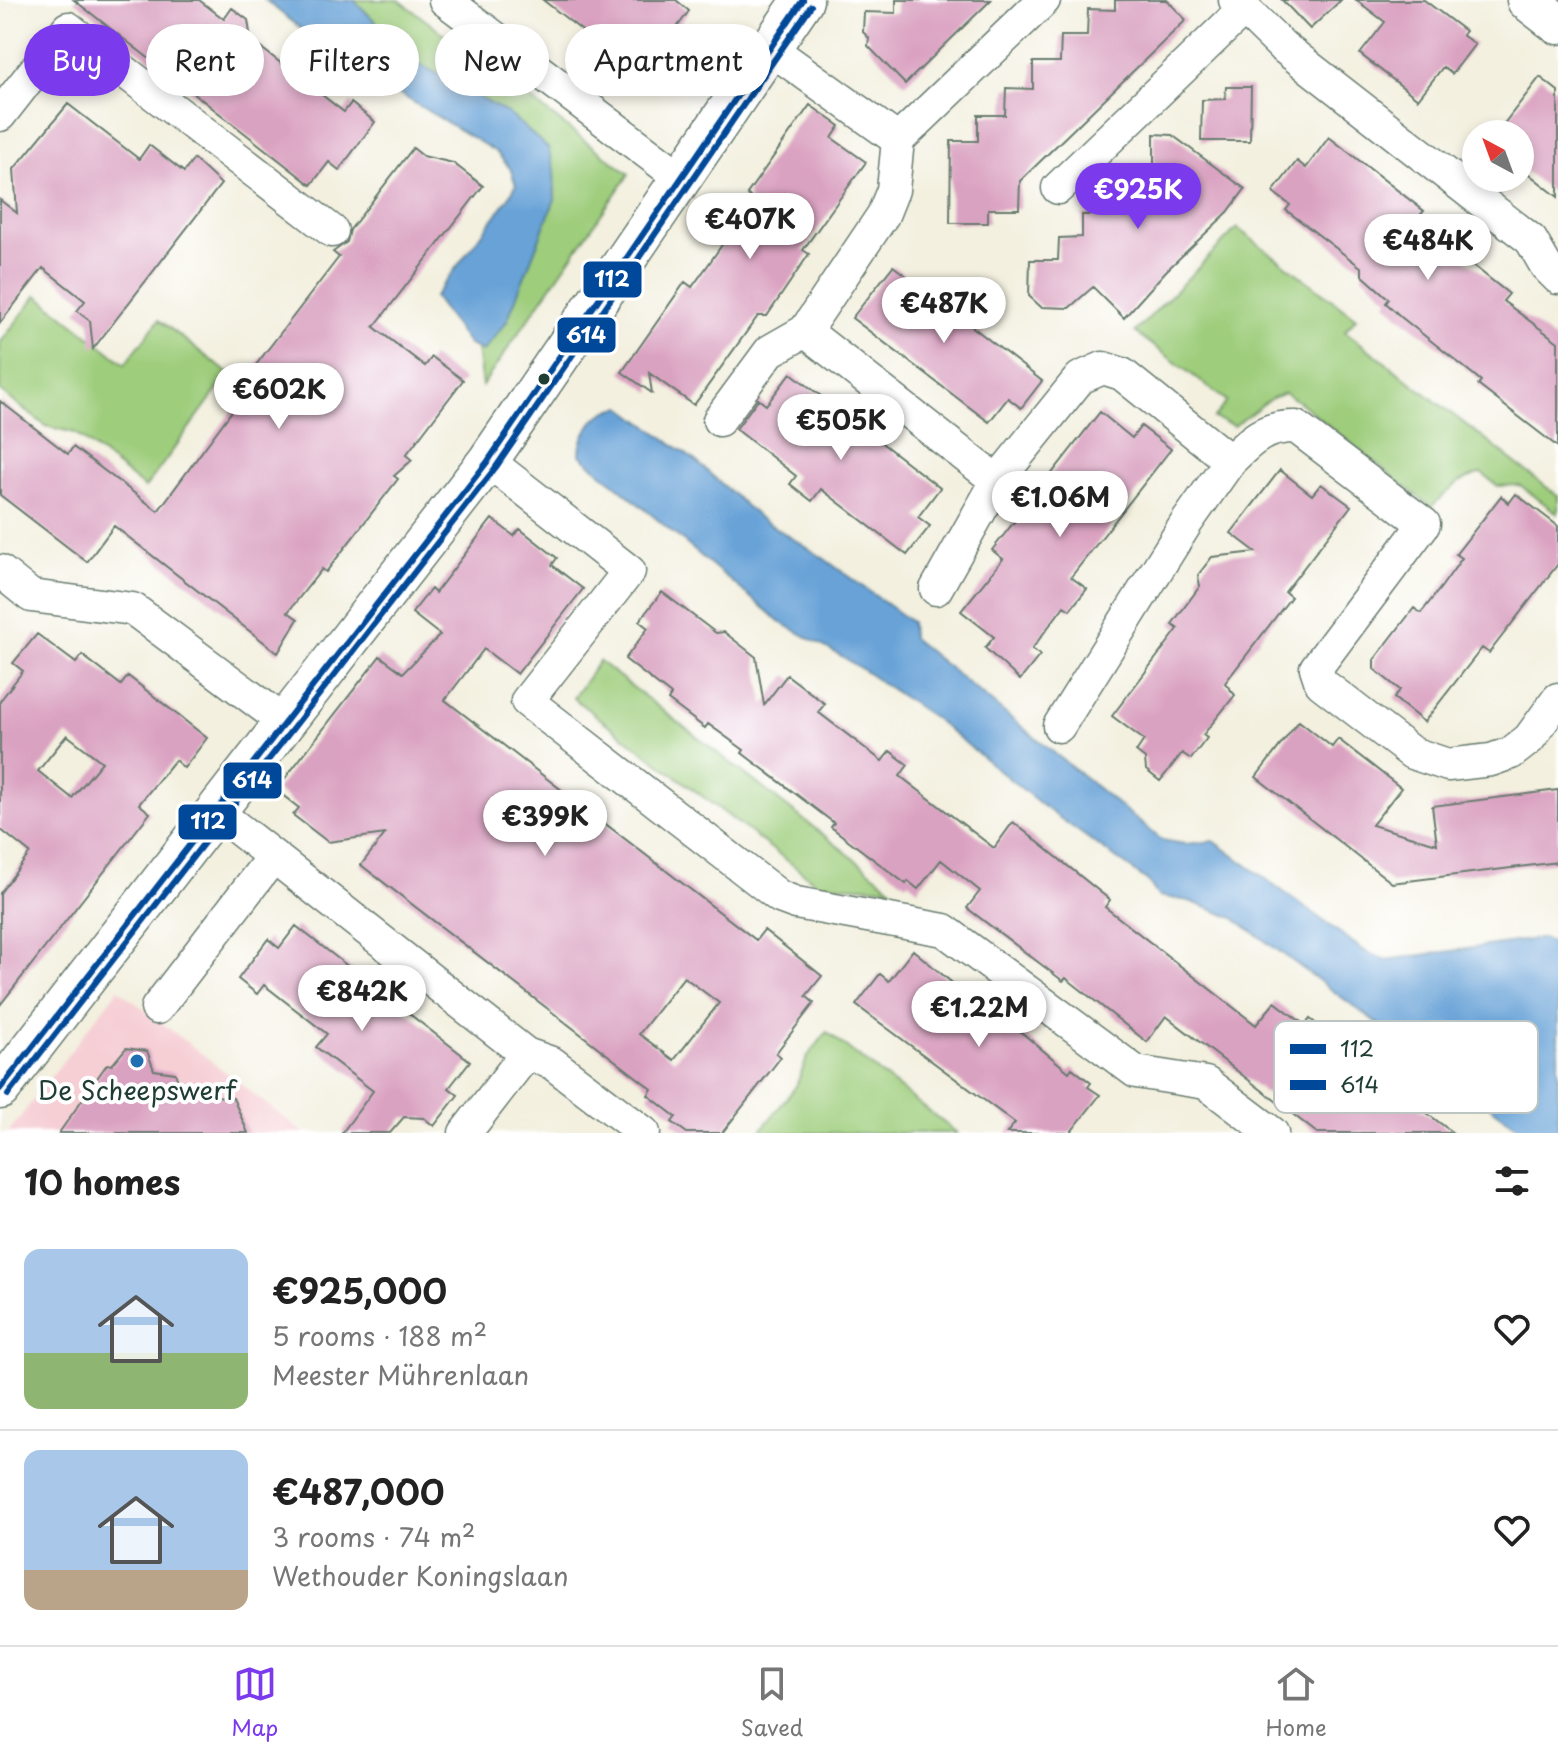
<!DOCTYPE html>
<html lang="en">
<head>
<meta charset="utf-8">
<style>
  body { margin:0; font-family:"Playpen Sans",sans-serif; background:#f2f2f2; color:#222; height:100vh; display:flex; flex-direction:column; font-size:30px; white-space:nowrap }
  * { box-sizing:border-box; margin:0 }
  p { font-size:26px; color:#767676 }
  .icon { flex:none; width:44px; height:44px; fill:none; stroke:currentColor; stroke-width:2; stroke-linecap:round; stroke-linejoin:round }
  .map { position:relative; height:1133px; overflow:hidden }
  .panel { display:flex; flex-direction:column; background:#fff; flex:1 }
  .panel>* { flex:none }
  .banner { position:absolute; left:24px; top:24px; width:800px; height:72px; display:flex; gap:16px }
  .needle { width:52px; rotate:319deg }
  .buttons { position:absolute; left:1462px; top:120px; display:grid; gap:16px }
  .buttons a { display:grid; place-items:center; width:72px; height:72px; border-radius:50%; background:#fff; box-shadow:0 4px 12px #0003; font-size:40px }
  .price { position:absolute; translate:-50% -68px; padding:0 18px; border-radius:28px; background:#fff; color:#222; font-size:26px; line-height:52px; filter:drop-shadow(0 2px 4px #0008) }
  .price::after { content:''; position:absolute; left:50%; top:48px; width:24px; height:18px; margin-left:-12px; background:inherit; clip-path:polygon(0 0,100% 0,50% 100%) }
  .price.on { background:#7c3aed; color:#fff }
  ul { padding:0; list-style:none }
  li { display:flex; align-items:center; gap:24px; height:200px; padding:0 24px }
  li+li { border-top:2px solid #e0e0e0 }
  li span { display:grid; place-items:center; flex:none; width:224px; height:160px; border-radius:16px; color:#555 }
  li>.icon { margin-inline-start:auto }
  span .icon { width:96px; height:96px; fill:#fffc; stroke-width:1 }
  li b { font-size:34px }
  h2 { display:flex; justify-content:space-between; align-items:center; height:96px; padding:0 24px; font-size:34px }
  .tag { padding:0 28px; border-radius:36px; background:#fff; box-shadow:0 4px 12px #0003; font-size:28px; line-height:72px }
  .tag.on { background:#7c3aed; color:#fff }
  .menu { display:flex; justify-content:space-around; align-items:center; height:112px; border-top:2px solid #e0e0e0; background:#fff; font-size:22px; color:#767676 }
  .menu a { display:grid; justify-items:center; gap:4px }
  .menu .on { color:#7c3aed }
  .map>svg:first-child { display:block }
</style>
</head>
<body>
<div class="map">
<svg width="1558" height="1133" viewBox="0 0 1558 1133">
  <rect width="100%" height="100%" fill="#fff"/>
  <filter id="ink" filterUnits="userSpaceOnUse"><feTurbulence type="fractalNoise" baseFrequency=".0125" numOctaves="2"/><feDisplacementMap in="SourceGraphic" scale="16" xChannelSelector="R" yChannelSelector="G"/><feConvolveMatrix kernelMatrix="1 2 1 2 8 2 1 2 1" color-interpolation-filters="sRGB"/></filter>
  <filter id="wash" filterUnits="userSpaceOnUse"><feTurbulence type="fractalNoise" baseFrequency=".006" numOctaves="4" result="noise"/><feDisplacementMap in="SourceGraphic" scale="32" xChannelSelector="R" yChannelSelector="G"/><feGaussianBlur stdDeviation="1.8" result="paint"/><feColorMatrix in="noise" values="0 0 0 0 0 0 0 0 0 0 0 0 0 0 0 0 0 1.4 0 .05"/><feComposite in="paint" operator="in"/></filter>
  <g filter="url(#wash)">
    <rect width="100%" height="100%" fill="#f3f0df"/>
    <path fill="#f6cfd5" d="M118 989 304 1133H8Z"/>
    <path fill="#9ecd7b" stroke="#5e8558" stroke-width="2" d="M354 0H399L629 174 482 386 477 349 483 351 555 199 509 114 414 61Z
      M1237 228 1356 318 1345 331 1558 496V514L1520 485 1498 486 1481 473 1459 482 1431 507 1298 401 1284 393 1270 399 1234 426 1214 418 1227 401 1135 332Z
      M37 295 125 364 159 320 229 374 145 488 75 433 46 426 0 391V343Z
      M599 661 892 888 818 884 573 698Z
      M827 1032 957 1133H759L796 1086 808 1056Z"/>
    <path fill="#67a2d7" stroke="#437086" stroke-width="2" d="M265 0H354L414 61 509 114 548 148 554 169 555 199 507 321 483 351 469 345 434 297 508 199 516 185 510 168 496 152 333 54Z
      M622 407 697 462 757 516 822 557 911 622 912 638 1162 840 1185 844 1214 841 1366 952 1386 960 1543 938 1558 946V1133H1526L1234 918 1189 901 1158 896 1148 881 1047 809 934 718 848 660 780 622 580 455C580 430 598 410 622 407Z"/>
    <g id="blocks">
      <path fill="#daa2c1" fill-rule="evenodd" d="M74 0H199L224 19 232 8 248 20 251 40 344 112 351 103 375 122 339 170 329 162 311 185Z
        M543 0H676L689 11 664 45 657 46 636 73Z
        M896 0H991L905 84 868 46 869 38 863 32 864 12 896 13Z
        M1115 0H1167L1186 20 1020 181 1019 209H988V223H950L951 141H978V115H1005L1006 88 1033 89V62H1060L1061 36H1087L1088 9 1115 10Z
        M1282 0H1341L1310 29Z
        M1356 0H1424L1465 31 1462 35 1475 44 1452 74 1443 67 1418 99 1360 54 1385 22Z
        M1540 77 1558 91V197L1520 167V134H1496Z
        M1226 87H1251L1250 141H1201L1202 100 1225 99Z
        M68 104 139 159 149 145 184 172 194 159 221 184 93 349 90 321 77 311 85 301 43 268 0 323V200L17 213 14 169Z
        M810 105 840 126 832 138 866 162 803 250 809 254 767 316H758L694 405 649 373 652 393 622 372 685 282 692 287 708 265 744 213 743 207 750 197 747 194Z
        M1154 134 1172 135 1245 189 1228 212 1166 271 1124 318 1093 287 1069 308 1041 307 1029 296 1030 260H1058L1059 238 1082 237V215L1106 214 1107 192 1130 191V169L1154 168Z
        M1329 137 1424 211 1416 220 1509 294 1503 301 1558 342V447L1478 385 1481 381 1474 375 1401 317 1386 303 1389 299 1362 275V268L1286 210 1290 205 1273 192 1297 161 1306 168Z
        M413 148 423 156 453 163 483 186 374 327 425 366 432 357 463 380 406 455 412 460 394 476 398 479 326 572 322 569 288 612 298 619 278 653 114 526 87 562 0 495V401L68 454 73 447 158 511 246 392 239 387 339 257 333 252 347 242 350 230Z
        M893 266 912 280 921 279 937 291 939 301 1042 381 1021 408 1008 398 989 422 852 318Z
        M791 373 940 488 918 517 930 526 907 555 821 489 812 501 790 484 796 476 736 429 758 399 766 405Z
        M1100 412 1132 438 1141 426 1171 449 1071 577 1087 589 1070 610 1064 606 1032 649 1040 655 1020 680 985 648 994 637 961 611 1003 559 992 550Z
        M1280 470 1312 495 1321 484 1351 506 1285 592 1291 597 1225 683 1235 695 1203 735 1207 738 1191 759 1182 753 1160 781 1146 770 1145 759 1136 752 1144 740 1112 716 1178 629 1172 624 1200 586 1198 575 1212 557 1256 552 1231 533Z
        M1516 494 1558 526V564L1489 653 1482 648 1424 722 1394 698 1400 690 1374 669V660L1414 608 1421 613 1442 586 1462 558 1456 554 1501 496 1509 503Z
        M492 519 514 536 520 529 557 558 552 565 583 589 517 674 484 649 445 700 756 940 764 930 822 976 806 996 814 1003 776 1053 781 1057 722 1133H687L672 1122 676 1117 648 1095 652 1089 361 865 385 834 328 842 293 815 299 808 276 790 380 656 403 673 440 635 412 613 431 589 435 593ZM684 977 719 1003 674 1060 639 1034Z
        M662 592 716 633 724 632 756 657 764 705 787 675 825 704 818 712 882 761 890 751 908 765 900 776 994 848 1013 822 1110 900 1105 907 1256 1025 1275 1002 1305 1025 1310 1019 1328 1033 1326 1036 1453 1133H1317L1166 1016 1147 1042 1066 978 1063 981 967 908 980 891 941 860 918 889 908 881 906 884 831 827 834 823 742 753 744 750 708 724 705 728 668 700 671 695 625 659 648 628 639 621Z
        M37 634 76 663 82 655 121 685 128 676 207 738 184 768 175 760 139 804 150 813 0 1005V893L30 853 0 829V701L23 671 13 663ZM67 735 102 762 72 798 38 771Z
        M1299 721 1332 747 1338 739 1401 788 1372 825 1437 844 1432 806 1558 790V862L1392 883 1256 777Z
        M296 926 470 1061 449 1088 458 1095 434 1126 424 1118 404 1117 390 1133H342L373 1091 316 1047 327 1034 264 985 257 994 238 979 268 939 279 948Z
        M913 950 993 1017 997 1012 1069 1072 1072 1068 1091 1083 1088 1087 1100 1095 1070 1133H1007L1015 1123 856 1005 880 974 889 981Z
        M126 1048 147 1051 154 1070 175 1073 182 1092 233 1098 248 1133H59L107 1064 112 1065Z"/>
    </g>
  </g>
  <g filter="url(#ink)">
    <use href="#blocks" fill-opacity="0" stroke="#697c70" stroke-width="2"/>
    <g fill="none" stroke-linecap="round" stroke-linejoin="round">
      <g stroke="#697c70" stroke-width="35">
        <path id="minor" d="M445 0 681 178
          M1235 0 1282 46 1531 240 1546 266 1558 278
          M771 49 898 140 1044 0
          M0 115 68 28 332 231
          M898 140 893 190 883 215 805 331 997 481 1080 378 1103 368 1122 374 1230 461C1251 440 1265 426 1296 427L1424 524 1316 668 1321 683 1412 753 1448 765 1491 760 1511 753 1529 739 1558 699
          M1058 188 1243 10
          M719 420 770 351 805 331
          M488 461 629 571 527 701 780 897 796 903 944 930 1136 1072 1206 1083 1272 1133
          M0 571 31 596 133 609 283 721
          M936 589 997 481
          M1059 726 1187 522 1230 461
          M214 810 526 1054 552 1063 644 1133
          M157 1008 272 858
          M465 1133 526 1054"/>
      </g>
      <g stroke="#697c70" stroke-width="43">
        <path id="tertiary" d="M1527 0 1558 24
          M0 1089 488 461 803 0"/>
      </g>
      <use href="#minor" stroke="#fff" stroke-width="32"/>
      <use href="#tertiary" stroke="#fff" stroke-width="40"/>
      <g stroke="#fff" stroke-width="12">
        <path id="bus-1" d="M0 1089 488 461 803 0"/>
      </g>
      <g stroke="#fff" stroke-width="12">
        <path id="bus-2" d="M8 1095 496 467 811 6"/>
      </g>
      <use href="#bus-1" stroke="#004899" stroke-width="6"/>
      <use href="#bus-2" stroke="#004899" stroke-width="6"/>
    </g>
  </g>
  <circle fill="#1f3d34" stroke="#fff" stroke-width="3" cx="544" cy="379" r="7"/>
  <circle fill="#1f6fb2" stroke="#fff" stroke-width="3" cx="137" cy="1061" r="8"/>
  <g text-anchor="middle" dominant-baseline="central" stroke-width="8" stroke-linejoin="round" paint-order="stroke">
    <g font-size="26" fill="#1f3d34" stroke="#fff">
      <text x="137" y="1089">De Scheepswerf</text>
    </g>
  </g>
  <rect x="1274" y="1021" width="264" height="92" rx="12" fill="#fff" stroke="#bcc5c2" stroke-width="2"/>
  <rect x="1290" y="1044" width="36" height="10" fill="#004899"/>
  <rect x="1290" y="1080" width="36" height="10" fill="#004899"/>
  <g font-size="22" fill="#1f3d34">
    <text x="1340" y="1057">112</text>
    <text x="1340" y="1093">614</text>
  </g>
  <g stroke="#fff" stroke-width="3">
    <rect x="582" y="260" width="61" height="39" rx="8" fill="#004899"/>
    <rect x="556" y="316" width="61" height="38" rx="8" fill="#004899"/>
    <rect x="222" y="761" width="61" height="39" rx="8" fill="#004899"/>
    <rect x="177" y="803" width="61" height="38" rx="8" fill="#004899"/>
  </g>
  <g font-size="22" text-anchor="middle" font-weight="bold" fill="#fff">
    <text x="612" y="287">112</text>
    <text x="586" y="343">614</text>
    <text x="252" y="788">614</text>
    <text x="208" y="829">112</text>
  </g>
</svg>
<div class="buttons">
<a><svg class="needle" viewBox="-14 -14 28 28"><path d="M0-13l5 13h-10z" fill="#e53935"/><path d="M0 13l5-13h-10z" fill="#767676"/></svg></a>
</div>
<b class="price on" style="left:1138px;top:231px">€925K</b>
<b class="price" style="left:750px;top:261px">€407K</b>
<b class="price" style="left:1428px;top:282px">€484K</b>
<b class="price" style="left:944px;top:345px">€487K</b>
<b class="price" style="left:279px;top:431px">€602K</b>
<b class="price" style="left:841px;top:462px">€505K</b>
<b class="price" style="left:1060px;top:539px">€1.06M</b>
<b class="price" style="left:545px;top:858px">€399K</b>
<b class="price" style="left:362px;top:1033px">€842K</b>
<b class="price" style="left:979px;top:1049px">€1.22M</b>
<div class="banner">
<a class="tag on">Buy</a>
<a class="tag">Rent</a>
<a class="tag">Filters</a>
<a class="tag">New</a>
<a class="tag">Apartment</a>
</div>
</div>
<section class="panel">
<h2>10 homes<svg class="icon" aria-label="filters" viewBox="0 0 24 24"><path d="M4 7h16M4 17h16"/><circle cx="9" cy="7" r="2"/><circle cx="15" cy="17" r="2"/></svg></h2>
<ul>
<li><span style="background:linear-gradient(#a9c7e8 65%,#8fb573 0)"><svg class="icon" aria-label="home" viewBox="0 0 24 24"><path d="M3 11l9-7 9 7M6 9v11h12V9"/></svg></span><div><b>€925,000</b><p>5 rooms · 188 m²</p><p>Meester Mührenlaan</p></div><svg class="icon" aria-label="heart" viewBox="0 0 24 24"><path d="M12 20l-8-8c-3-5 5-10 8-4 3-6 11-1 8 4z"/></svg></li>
<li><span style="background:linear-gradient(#a9c7e8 75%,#b9a48a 0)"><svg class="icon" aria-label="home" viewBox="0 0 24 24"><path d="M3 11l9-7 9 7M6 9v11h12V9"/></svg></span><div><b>€487,000</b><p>3 rooms · 74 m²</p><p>Wethouder Koningslaan</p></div><svg class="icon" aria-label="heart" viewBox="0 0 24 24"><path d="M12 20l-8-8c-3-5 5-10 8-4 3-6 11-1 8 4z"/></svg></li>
</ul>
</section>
<nav class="menu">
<a class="on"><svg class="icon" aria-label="map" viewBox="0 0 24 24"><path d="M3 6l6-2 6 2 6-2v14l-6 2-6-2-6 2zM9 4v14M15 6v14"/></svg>Map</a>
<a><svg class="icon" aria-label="saved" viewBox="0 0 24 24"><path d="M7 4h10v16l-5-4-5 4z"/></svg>Saved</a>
<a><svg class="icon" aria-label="home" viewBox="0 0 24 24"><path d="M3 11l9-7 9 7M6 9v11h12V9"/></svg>Home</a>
</nav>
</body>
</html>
